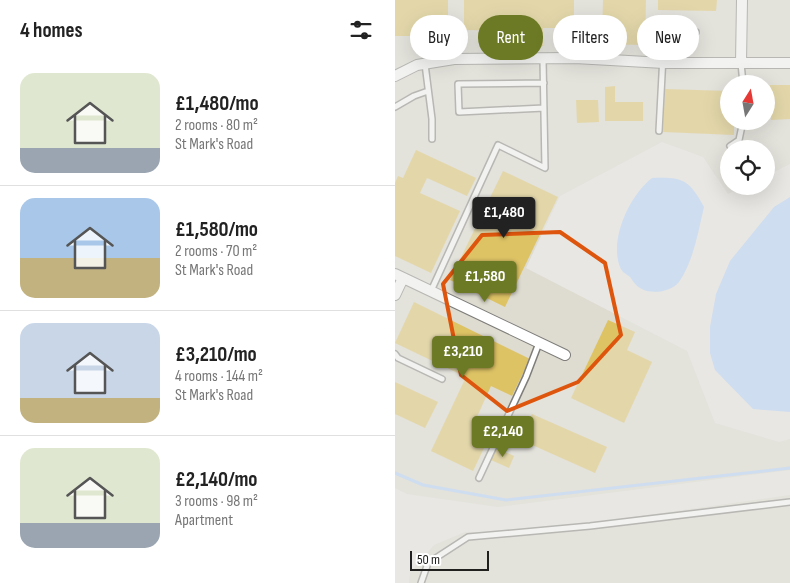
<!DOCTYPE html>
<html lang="en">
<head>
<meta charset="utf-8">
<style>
  body { margin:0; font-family:"Sofia Sans Condensed",sans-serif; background:#f6f6f6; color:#222; height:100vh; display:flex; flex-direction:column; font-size:19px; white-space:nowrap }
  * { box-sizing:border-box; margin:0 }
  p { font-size:16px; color:#767676 }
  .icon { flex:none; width:28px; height:28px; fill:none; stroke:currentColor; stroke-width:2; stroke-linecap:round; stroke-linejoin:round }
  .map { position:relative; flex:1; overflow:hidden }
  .drawer { display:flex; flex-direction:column; background:#fff; width:395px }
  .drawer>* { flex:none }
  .hud { position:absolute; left:15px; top:15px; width:305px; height:45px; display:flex; gap:10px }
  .needle { width:32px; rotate:11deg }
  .controls { position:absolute; left:325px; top:75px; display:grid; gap:10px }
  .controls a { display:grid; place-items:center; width:55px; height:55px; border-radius:50%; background:#fff; box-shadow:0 5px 20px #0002; font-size:25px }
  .scale { position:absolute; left:15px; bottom:12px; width:79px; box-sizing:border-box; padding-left:5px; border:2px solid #20201f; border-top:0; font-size:14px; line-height:18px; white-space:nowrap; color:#20201f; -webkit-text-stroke:4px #fff; paint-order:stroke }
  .price { position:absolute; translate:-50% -42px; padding:0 11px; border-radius:5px; background:#6c7925; color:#fff; font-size:16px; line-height:32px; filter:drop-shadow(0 1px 2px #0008) }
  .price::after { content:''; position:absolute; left:50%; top:30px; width:15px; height:11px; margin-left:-8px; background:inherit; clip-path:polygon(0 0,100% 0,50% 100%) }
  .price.active { background:#222; color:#fff }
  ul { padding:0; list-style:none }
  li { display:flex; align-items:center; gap:15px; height:125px; padding:0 20px }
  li+li { border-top:1px solid #e0e0e0 }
  li span { display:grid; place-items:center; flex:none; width:140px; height:100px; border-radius:15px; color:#555 }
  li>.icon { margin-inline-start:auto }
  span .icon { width:60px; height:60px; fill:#fffc; stroke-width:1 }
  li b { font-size:21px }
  h2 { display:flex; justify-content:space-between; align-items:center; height:60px; padding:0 20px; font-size:21px }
  .pill { padding:0 18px; border-radius:22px; background:#fff; box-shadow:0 5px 20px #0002; font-size:18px; line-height:45px }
  .pill.active { background:#6c7925; color:#fff }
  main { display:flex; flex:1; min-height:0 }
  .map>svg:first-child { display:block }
</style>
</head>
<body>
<main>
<section class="drawer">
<h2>4 homes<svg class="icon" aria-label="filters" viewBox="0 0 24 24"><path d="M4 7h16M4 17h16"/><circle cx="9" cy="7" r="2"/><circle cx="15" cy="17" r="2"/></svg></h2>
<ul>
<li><span style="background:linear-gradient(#dfe7d0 75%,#9aa5b1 0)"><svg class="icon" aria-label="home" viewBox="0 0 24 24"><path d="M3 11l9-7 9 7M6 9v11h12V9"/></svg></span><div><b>£1,480/mo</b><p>2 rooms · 80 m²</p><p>St Mark's Road</p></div></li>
<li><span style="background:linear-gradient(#a9c7e8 60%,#c2b280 0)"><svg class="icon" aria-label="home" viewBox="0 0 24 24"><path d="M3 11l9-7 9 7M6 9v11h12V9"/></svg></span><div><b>£1,580/mo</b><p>2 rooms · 70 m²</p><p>St Mark's Road</p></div></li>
<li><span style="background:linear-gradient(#c9d6e8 75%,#c2b280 0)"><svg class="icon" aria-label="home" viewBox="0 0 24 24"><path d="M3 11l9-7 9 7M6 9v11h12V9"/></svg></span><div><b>£3,210/mo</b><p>4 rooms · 144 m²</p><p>St Mark's Road</p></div></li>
<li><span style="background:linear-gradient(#dfe7d0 75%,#9aa5b1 0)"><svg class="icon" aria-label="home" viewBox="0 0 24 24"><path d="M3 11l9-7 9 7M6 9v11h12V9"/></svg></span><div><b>£2,140/mo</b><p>3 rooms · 98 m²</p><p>Apartment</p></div></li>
</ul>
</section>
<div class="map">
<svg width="395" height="583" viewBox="0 0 395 583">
  <rect width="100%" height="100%" fill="#e8e7e3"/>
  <path fill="#dedbd0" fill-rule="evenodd" d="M0 0H395V164L371 176V149H334V186H349L333 194 308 157 267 142 165 196 131 268 292 351 320 423 384 442 395 439V470L103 507 12 494 0 488ZM334 84H371V121H334Z
    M395 495V583H14L15 573 39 545 70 532 125 533Z"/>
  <path fill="#b0d0fc" d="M257 178C287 177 294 179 309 207 303 232 299 260 284 282 276 292 256 295 245 288 241 286 238 281 235 277 231 274 226 271 225 267 214 239 235 195 257 178Z
    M395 197V412L358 409 320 370 315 353V327L321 294 335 261 379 207Z"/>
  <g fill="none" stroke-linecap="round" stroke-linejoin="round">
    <path stroke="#b0d0fc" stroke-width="3" d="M0 473 28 485 111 500 395 468"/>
  </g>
  <path fill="#dec365" d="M0 0H53V36H0Z
    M69 0H179V28H148V46H122L123 31 69 30Z
    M208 0H251L250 45 207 44Z
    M263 0H322L321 11 263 10Z
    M375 85H395V119L376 120Z
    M220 86V102H248V121H210V87Z
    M270 89 334 91V121H339V135L268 132Z
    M181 100H203L204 122 182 123Z
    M21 150 81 178 72 196 32 178 25 193 65 211 36 273 0 256V183L3 176 8 178Z
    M108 171 163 197 110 307 55 280Z
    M19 302 135 359 117 396 96 386 81 419 99 427 78 471 36 451 71 377 0 343Z
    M213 320 240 332 232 350 257 362 229 423 176 398Z
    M0 382 43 402 30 428 0 414Z
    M137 414 212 447 200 473 126 440Z
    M101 448 119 456 114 468 96 460Z"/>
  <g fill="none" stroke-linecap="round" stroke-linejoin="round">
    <g stroke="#7e7d7a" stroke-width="8">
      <path id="service" d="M346 63 348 84
        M30 64 37 119V139
        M149 83 63 84 64 112 149 108
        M0 107 19 96 33 91
        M264 131 269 37 276 32H301
        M335 146 344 140 348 121
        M36 291 103 145 150 168 148 59
        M0 354 3 358 47 379
        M84 478 131 377 144 343
        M26 583 33 563 73 537 195 526 395 502"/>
    </g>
    <g stroke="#7e7d7a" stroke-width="12">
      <path id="minor" d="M346 63 347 0
        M0 76 22 65 59 59 180 58 269 63H395
        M0 274 170 355
        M0 295 8 278"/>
    </g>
    <use href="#service" stroke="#fff" stroke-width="5"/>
    <use href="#minor" stroke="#fff" stroke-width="10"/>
  </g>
  <path d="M0 0H395V583H0ZM165 232 210 263 226 335 183 382 112 411 66 375 48 284 87 235Z" fill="#e8e7e3" fill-opacity=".55" fill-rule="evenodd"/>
  <path fill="none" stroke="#de560d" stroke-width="4" stroke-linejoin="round" d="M165 232 210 263 226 335 183 382 112 411 66 375 48 284 87 235Z"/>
</svg>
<div class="controls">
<a><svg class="needle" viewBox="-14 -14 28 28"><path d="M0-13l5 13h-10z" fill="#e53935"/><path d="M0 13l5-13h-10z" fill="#767676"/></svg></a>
<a><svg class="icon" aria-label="locate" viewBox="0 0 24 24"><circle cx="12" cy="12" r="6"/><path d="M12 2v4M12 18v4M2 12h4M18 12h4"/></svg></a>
</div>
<div class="scale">50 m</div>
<b class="price active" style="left:109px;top:239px">£1,480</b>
<b class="price" style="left:90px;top:303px">£1,580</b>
<b class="price" style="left:68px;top:378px">£3,210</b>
<b class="price" style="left:108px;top:458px">£2,140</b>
<div class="hud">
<a class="pill">Buy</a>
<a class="pill active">Rent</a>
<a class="pill">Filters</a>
<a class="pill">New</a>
</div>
</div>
</main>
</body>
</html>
